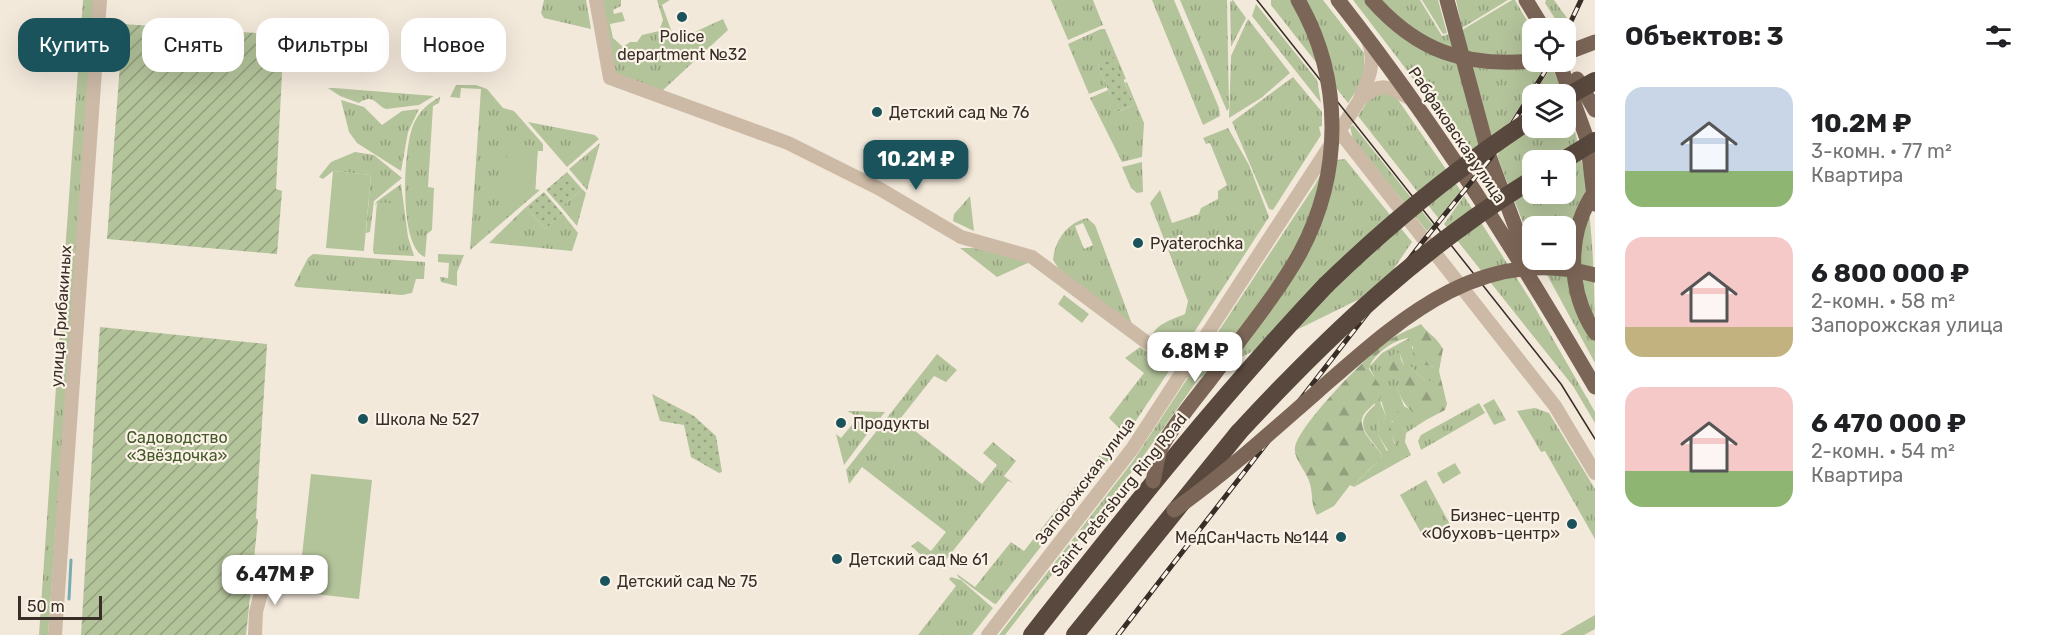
<!DOCTYPE html>
<html lang="ru">
<head>
<meta charset="utf-8">
<style>
  body { margin:0; font-family:Rubik,sans-serif; background:#f2f2f2; color:#202124; height:100vh; display:flex; flex-direction:column; font-size:22px; white-space:nowrap }
  * { box-sizing:border-box; margin:0 }
  p { font-size:20px; color:#757577 }
  .icon { flex:none; width:33px; height:33px; fill:none; stroke:currentColor; stroke-width:2; stroke-linecap:round; stroke-linejoin:round }
  .map { position:relative; flex:1; overflow:hidden }
  .drawer { display:flex; flex-direction:column; background:#fff; width:450px }
  .drawer>* { flex:none }
  .top-card { position:absolute; left:18px; top:18px; width:570px; height:54px; display:flex; gap:12px }
  .controls { position:absolute; left:1522px; top:18px; display:grid; gap:12px }
  .controls a { display:grid; place-items:center; width:54px; height:54px; border-radius:12px; background:#fff; box-shadow:0 6px 24px #0002; font-size:30px }
  .scale { position:absolute; left:18px; bottom:15px; width:84px; box-sizing:border-box; padding-left:6px; border:3px solid #382d27; border-top:0; font-size:16px; line-height:21px; white-space:nowrap; color:#382d27; -webkit-text-stroke:4px #fbf3e7; paint-order:stroke }
  .price { position:absolute; translate:-50% -51px; padding:0 14px; border-radius:12px; background:#fff; color:#222; font-size:20px; line-height:39px; filter:drop-shadow(0 2px 3px #0008) }
  .price::after { content:''; position:absolute; left:50%; top:36px; width:18px; height:14px; margin-left:-9px; background:inherit; clip-path:polygon(0 0,100% 0,50% 100%) }
  .price.active { background:#1a535c; color:#fff }
  ul { padding:0; list-style:none }
  li { display:flex; align-items:center; gap:18px; height:150px; padding:0 30px }
  li span { display:grid; place-items:center; flex:none; width:168px; height:120px; border-radius:18px; color:#555 }
  li>.icon { margin-inline-start:auto }
  span .icon { width:72px; height:72px; fill:#fffc; stroke-width:1 }
  li b { font-size:26px }
  h2 { display:flex; justify-content:space-between; align-items:center; height:72px; padding:0 30px; font-size:26px }
  .pill { padding:0 21px; border-radius:18px; background:#fff; box-shadow:0 6px 24px #0002; font-size:21px; line-height:54px }
  .pill.active { background:#1a535c; color:#fff }
  main { display:flex; flex:1; min-height:0 }
  .map>svg:first-child { display:block }
</style>
</head>
<body>
<main>
<div class="map">
<svg width="1595" height="635" viewBox="0 0 1595 635">
  <defs>
    <pattern id="grass-tufts" width="24" height="20" patternUnits="userSpaceOnUse" patternTransform="scale(1.5)"><rect width="24" height="20" fill="#b3c39a"/><path d="M3 7l-1-3M5 7V3M7 7l1-3M15 17l-1-3M17 17v-4M19 17l1-3" fill="none" stroke="#939f7e"/></pattern>
    <pattern id="forest-firs" width="22" height="20" patternUnits="userSpaceOnUse" patternTransform="scale(1.5)"><rect width="22" height="20" fill="#b3c39a"/><path d="M5 1l3.5 6h-7zM16 11l3.5 6h-7z" fill="#939f7e"/></pattern>
    <pattern id="park-dots" width="8" height="8" patternUnits="userSpaceOnUse" patternTransform="scale(1.5)"><rect width="8" height="8" fill="#b3c39a"/><path d="M2 2h.1M6 6h.1" fill="none" stroke="#939f7e" stroke-width="1.8" stroke-linecap="round"/></pattern>
    <pattern id="garden-furrows" width="10" height="10" patternUnits="userSpaceOnUse" patternTransform="scale(1.5)"><rect width="10" height="10" fill="#b3c39a"/><path d="M-1 1l2-2M0 10L10 0M9 11l2-2" fill="none" stroke="#939f7e"/></pattern>
  </defs>
  <rect width="100%" height="100%" fill="#f3e9db"/>
  <path fill="url(#grass-tufts)" fill-rule="evenodd" d="M83 0H94L76 253H65Z
    M544 0H586L591 29 544 18 541 13Z
    M601 0H621V6L613 10 614 14 622 12 625 21 610 24 613 38 623 47 630 42H637L642 35 659 31 663 20 657 0H670L662 5 675 41 723 19 728 30 662 91 614 73Z
    M1051 0H1093L1103 25 1068 40Z
    M1152 0H1174L1219 108 1220 116 1203 125Z
    M1180 0H1227L1229 108 1227 111Z
    M1233 0 1246 18 1231 47 1230 2Z
    M1271 0H1323L1364 53V79L1348 103 1271 5Z
    M1353 0H1420L1442 36 1449 34 1484 155 1473 166 1406 69Z
    M1422 0H1438L1447 33 1443 34Z
    M1456 0H1508L1462 28Z
    M1512 0H1515L1533 31V62H1546L1542 73 1494 146 1462 30Z
    M1546 0H1554L1567 18 1561 28 1545 3Z
    M1256 4 1317 80 1321 103 1252 16Z
    M1248 19 1290 73 1261 98 1229 118 1231 56Z
    M1101 29H1105L1126 79 1123 80 1114 58 1098 65 1107 87 1089 94 1068 44Z
    M1549 71 1554 72 1564 94H1534Z
    M1293 77 1322 112V126L1319 127 1321 135 1273 210 1269 209 1232 122Z
    M1127 82 1144 123 1142 157 1122 162 1090 98 1108 90 1118 112 1134 105 1125 83Z
    M456 85H476L487 89 503 108 514 111 543 144V151H538V146L535 192V189L540 190 470 250 481 89 461 88 460 98 450 97Z
    M328 88H334L434 96 419 105 386 109C375 105 374 93 359 103L340 96Z
    M1373 93 1394 94 1461 191 1439 219 1358 116Z
    M1533 96V128H1566V101C1594 184 1595 276 1595 363L1539 260H1566V226H1533V248L1497 156ZM1533 160H1566V194H1533Z
    M440 97 439 103 433 106 428 187 434 188 432 230 427 234 425 257C398 248 403 146 414 123 420 111 428 103 440 97Z
    M341 100 364 107 382 125 402 111 419 109 408 132 401 171 357 143 349 132Z
    M528 122 595 135 599 139 567 167Z
    M1353 125 1433 225 1427 231 1353 139 1350 127Z
    M1228 128 1249 165 1269 217 1176 360 1153 339C1151 325 1174 319 1185 314L1188 301 1150 203 1160 190 1172 223 1199 214 1201 208 1218 199V191L1227 185 1210 143 1206 144 1203 138Z
    M600 143 587 190 569 169Z
    M355 152 374 155 402 178 374 201 370 232 366 233 371 175 333 171 323 179 319 177 331 162Z
    M1345 159 1412 242 1380 289 1199 378 1137 465 1005 635H999L1133 461 1315 185 1327 161Z
    M1142 162 1143 192 1137 193 1131 188 1122 167Z
    M401 184 408 237 414 256 374 254 373 250 398 252 377 202 375 206 376 202Z
    M582 189 586 193 577 226 561 207Z
    M970 196 974 231 953 221 954 214Z
    M1464 196 1530 299 1595 412V423L1573 386 1444 224Z
    M526 207 545 229 563 214 578 233 572 251 489 243Z
    M1087 218 1095 225 1132 324 1061 272 1053 260C1055 240 1067 223 1087 218ZM1083 223 1093 245 1084 249 1075 226Z
    M960 248H974L1030 262 997 277Z
    M313 254 425 262 424 279H416L412 293 402 295 296 287 294 285 308 258Z
    M438 254 464 255 457 272V286L441 282 440 277 448 278 449 263 438 262Z
    M65 256H76L48 635H39Z
    M1064 295 1089 314 1082 323 1058 304Z
    M1409 338 1414 342 1412 348 1424 365 1435 367 1434 383 1423 379 1410 366H1404L1400 354 1403 378 1397 387 1404 406 1426 420 1406 433 1405 442 1411 455 1354 487C1362 474 1379 463 1382 455 1370 435 1350 426 1375 405L1374 376 1369 367 1382 353ZM1384 401 1388 402 1393 422 1389 421 1388 424 1395 443 1387 451 1378 435 1379 419 1384 420 1386 416 1380 402Z
    M1140 347 1171 368 1117 449 996 604 993 603 958 577 957 574 975 587 1011 542 1024 551 1120 429 1109 418 1144 373 1125 358Z
    M937 354 957 370 946 382 934 376 900 419 982 484 997 465 983 453 993 442 1016 461 1004 476 1013 483 1008 481 945 561 948 567C936 572 921 554 911 546L918 541 931 551 946 532 862 467 849 484 846 470Z
    M1494 399 1506 420 1494 425 1483 405Z
    M1479 403 1485 413 1421 450 1418 441 1421 435Z
    M1535 408 1549 413 1595 489V539L1545 451 1541 452 1517 411Z
    M848 411 885 412 873 427Z
    M856 420 871 429 844 465 836 434 841 438Z
    M1455 463 1461 473 1443 484 1437 473Z
    M1426 480 1454 532 1451 534 1446 526 1424 538 1400 495Z
    M951 577 961 580 993 608 972 635H918L956 586 949 579Z
    M1595 615V629L1584 635H1560Z"/>
  <path fill="url(#forest-firs)" d="M1421 324C1429 335 1435 335 1443 349L1439 371 1447 404 1445 410 1426 420C1410 413 1402 403 1397 387L1402 378 1391 374 1388 365 1396 350 1404 366H1410L1423 379 1434 382 1431 375 1435 367 1419 364 1413 354V342L1409 338C1395 339 1371 355 1369 369L1380 386V398C1375 404 1366 410 1363 416 1357 430 1376 445 1382 455 1380 462 1362 474 1354 487L1350 485 1334 506 1317 515C1311 506 1313 494 1310 484 1307 471 1293 459 1295 447 1300 424 1364 359 1384 344 1395 335 1409 330 1421 324Z
    M1381 400 1395 403 1400 419 1389 422 1396 450 1389 452 1378 435 1379 418 1384 420 1386 416Z"/>
  <path fill="url(#park-dots)" d="M1114 57 1134 105 1117 112 1098 65Z
    M567 172 582 189 561 207 546 190Z
    M544 192 563 214 545 229 526 207Z
    M652 394 694 416 716 436 722 472 719 473 691 457 684 425 660 421Z"/>
  <path fill="url(#garden-furrows)" d="M123 24 284 35 276 189 282 191 277 254 107 239Z
    M100 327 267 344 256 518 258 520 246 635H81Z"/>
  <path fill="#b3c39a" d="M508 144 538 146 535 193 505 191Z
    M333 171 371 175 364 251 326 248Z
    M377 202 402 204 398 253 373 250Z
    M311 474 372 480 359 599 298 592Z"/>
  <g fill="none" stroke-linecap="round" stroke-linejoin="round">
    <path stroke="#78acb2" stroke-width="3" d="M69 599 71 560"/>
    <path stroke="#ccbaa6" stroke-width="14" d="M596 0 610 78 788 143 880 189 961 237 1032 257 1185 371
      M1360 99C1384 80 1388 87 1413 100
      M1339 131 1555 406 1595 473
      M55 635 100 0
      M255 635 256 612 266 574
      M988 635 1132 449 1359 101C1368 81 1377 61 1368 40"/>
    <path stroke="#7b6557" stroke-width="15" d="M1338 0C1434 122 1517 253 1595 387
      M1447 0 1490 159 1529 263
      M1526 0 1543 28
      M1566 53 1595 42
      M1559 62 1587 139 1595 204
      M1577 79 1595 110"/>
    <path stroke="#59483e" stroke-width="18" d="M1032 635C1126 515 1221 396 1326 285
      M1075 635 1239 432"/>
    <path stroke="#382d27" stroke-width="1.5" d="M1257 0 1561 384 1595 439"/>
    <g stroke="#382d27" stroke-width="5">
      <path id="rail" d="M1566 32 1581 0
        M1118 635 1424 240 1490 159 1551 62"/>
    </g>
    <use href="#rail" stroke="#fbf3e7" stroke-width="3" stroke-dasharray="9" stroke-linecap="butt"/>
    <path stroke="#7b6557" stroke-width="15" d="M1372 0C1418 52 1465 67 1533 61
      M1595 191C1566 233 1567 290 1595 333
      M1153 481C1156 470 1157 455 1162 446 1177 419 1200 394 1219 368 1246 331 1277 294 1300 253 1343 173 1343 78 1298 0
      M1174 510C1225 474 1271 432 1318 391 1398 321 1480 243 1595 275"/>
    <path stroke="#59483e" stroke-width="18" d="M1566 97 1595 81
      M1564 160 1595 141
      M1326 285C1390 223 1458 167 1533 118
      M1239 432C1327 337 1421 247 1533 179"/>
  </g>
  <g fill="#1a535c" stroke="#fbf3e7" stroke-width="2">
    <circle cx="682" cy="17" r="6"/>
    <circle cx="877" cy="112" r="6"/>
    <circle cx="1138" cy="243" r="6"/>
    <circle cx="363" cy="419" r="6"/>
    <circle cx="841" cy="423" r="6"/>
    <circle cx="1572" cy="524" r="6"/>
    <circle cx="1341" cy="537" r="6"/>
    <circle cx="837" cy="559" r="6"/>
    <circle cx="605" cy="581" r="6"/>
  </g>
  <g text-anchor="middle" dominant-baseline="central" stroke-width="4.5" stroke-linejoin="round" paint-order="stroke">
    <g font-size="16" fill="#382d27" stroke="#fbf3e7" text-anchor="start">
      <text x="682" y="36" text-anchor="middle">Police<tspan x="682" dy="18">department №32</tspan></text>
      <text x="889" y="112">Детский сад № 76</text>
      <text x="1150" y="243">Pyaterochka</text>
      <text x="375" y="419">Школа № 527</text>
      <text x="853" y="423">Продукты</text>
      <text x="1560" y="515" text-anchor="end">Бизнес-центр<tspan x="1560" dy="18">«Обуховъ-центр»</tspan></text>
      <text x="1329" y="537" text-anchor="end">МедСанЧасть №144</text>
      <text x="849" y="559">Детский сад № 61</text>
      <text x="617" y="581">Детский сад № 75</text>
    </g>
    <g font-size="16" fill="#382d27" stroke="#fbf3e7">
      <text transform="translate(1457 135) rotate(56)">Рабфаковская улица</text>
      <text transform="translate(61 316) rotate(-86)">улица Грибакиных</text>
      <text transform="translate(1085 481) rotate(-53)">Запорожская улица</text>
      <text transform="translate(1119 495) rotate(-51)">Saint Petersburg Ring Road</text>
    </g>
    <g font-size="16" fill="#445829" stroke="#fbf3e7">
      <text x="177" y="437">Садоводство<tspan x="177" dy="18">«Звёздочка»</tspan></text>
    </g>
  </g>
</svg>
<div class="controls">
<a><svg class="icon" aria-label="locate" viewBox="0 0 24 24"><circle cx="12" cy="12" r="6"/><path d="M12 2v4M12 18v4M2 12h4M18 12h4"/></svg></a>
<a><svg class="icon" aria-label="layers" viewBox="0 0 24 24"><path d="M12 4l9 5-9 5-9-5zM3 14l9 5 9-5"/></svg></a>
<a>+</a>
<a>−</a>
</div>
<div class="scale">50 m</div>
<b class="price active" style="left:916px;top:191px">10.2M ₽</b>
<b class="price" style="left:1195px;top:383px">6.8M ₽</b>
<b class="price" style="left:275px;top:606px">6.47M ₽</b>
<div class="top-card">
<a class="pill active">Купить</a>
<a class="pill">Снять</a>
<a class="pill">Фильтры</a>
<a class="pill">Новое</a>
</div>
</div>
<section class="drawer">
<h2>Объектов: 3<svg class="icon" aria-label="filters" viewBox="0 0 24 24"><path d="M4 7h16M4 17h16"/><circle cx="9" cy="7" r="2"/><circle cx="15" cy="17" r="2"/></svg></h2>
<ul>
<li><span style="background:linear-gradient(#c9d6e8 70%,#8fb573 0)"><svg class="icon" aria-label="home" viewBox="0 0 24 24"><path d="M3 11l9-7 9 7M6 9v11h12V9"/></svg></span><div><b>10.2M ₽</b><p>3-комн. · 77 m²</p><p>Квартира</p></div></li>
<li><span style="background:linear-gradient(#f6c9c9 75%,#c2b280 0)"><svg class="icon" aria-label="home" viewBox="0 0 24 24"><path d="M3 11l9-7 9 7M6 9v11h12V9"/></svg></span><div><b>6 800 000 ₽</b><p>2-комн. · 58 m²</p><p>Запорожская улица</p></div></li>
<li><span style="background:linear-gradient(#f6c9c9 70%,#8fb573 0)"><svg class="icon" aria-label="home" viewBox="0 0 24 24"><path d="M3 11l9-7 9 7M6 9v11h12V9"/></svg></span><div><b>6 470 000 ₽</b><p>2-комн. · 54 m²</p><p>Квартира</p></div></li>
</ul>
</section>
</main>
</body>
</html>
